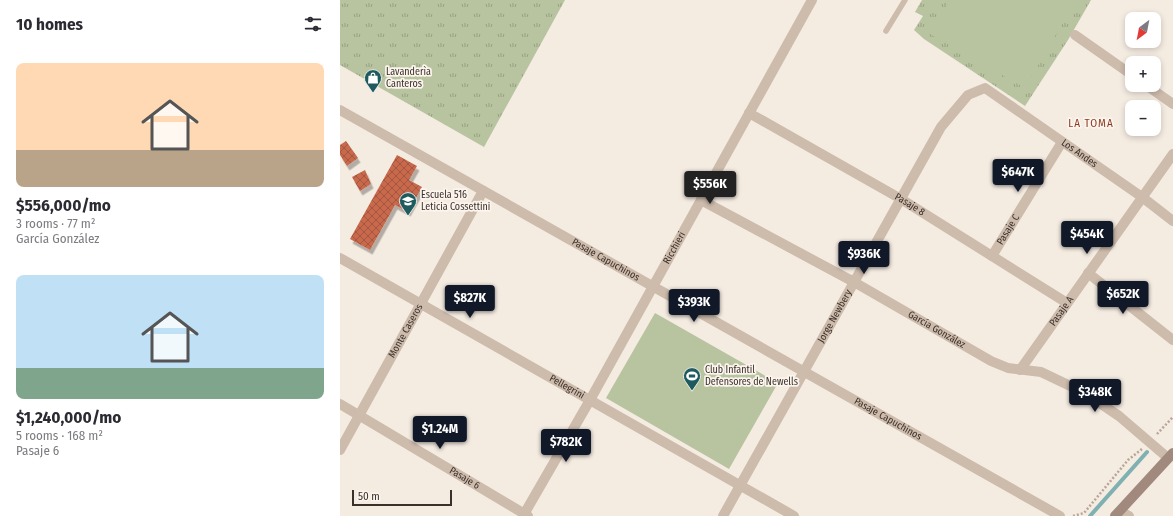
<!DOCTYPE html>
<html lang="en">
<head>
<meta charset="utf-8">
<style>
  body { margin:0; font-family:"Fira Sans Condensed",sans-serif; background:#f7f7f7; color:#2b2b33; height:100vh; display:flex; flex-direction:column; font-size:15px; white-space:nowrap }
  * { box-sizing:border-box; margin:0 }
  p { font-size:13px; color:#7c7c81 }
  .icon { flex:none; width:22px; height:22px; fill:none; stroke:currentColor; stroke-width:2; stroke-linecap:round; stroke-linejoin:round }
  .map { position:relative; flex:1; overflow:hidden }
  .panel { display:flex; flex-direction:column; background:#fff; width:340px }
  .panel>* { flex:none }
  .needle { width:26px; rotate:212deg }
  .controls { position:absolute; left:785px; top:12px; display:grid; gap:8px }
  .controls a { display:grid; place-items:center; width:36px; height:36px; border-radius:8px; background:#fff; box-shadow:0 2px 6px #0003; font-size:20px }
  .scale { position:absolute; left:12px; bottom:10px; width:100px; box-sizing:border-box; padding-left:4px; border:2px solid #3b302b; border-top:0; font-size:11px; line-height:14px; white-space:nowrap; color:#3b302b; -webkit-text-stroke:3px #fbf5ee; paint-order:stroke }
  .price { position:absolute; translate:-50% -34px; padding:0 9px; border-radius:4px; background:#111827; color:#fff; font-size:13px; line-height:26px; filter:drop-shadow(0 1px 2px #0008) }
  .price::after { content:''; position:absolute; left:50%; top:24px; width:12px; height:9px; margin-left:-6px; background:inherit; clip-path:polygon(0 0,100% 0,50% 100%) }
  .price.selected { background:#222; color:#fff }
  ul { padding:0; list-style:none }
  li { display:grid; align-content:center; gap:8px; height:212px; padding:0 16px }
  li span { display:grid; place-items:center; height:124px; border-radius:8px; color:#555 }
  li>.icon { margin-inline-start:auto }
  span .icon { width:72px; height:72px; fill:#fffc; stroke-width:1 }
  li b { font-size:17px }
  h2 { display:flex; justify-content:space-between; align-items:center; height:48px; padding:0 16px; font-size:17px }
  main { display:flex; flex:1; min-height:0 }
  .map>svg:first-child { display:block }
</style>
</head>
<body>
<main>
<section class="panel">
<h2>10 homes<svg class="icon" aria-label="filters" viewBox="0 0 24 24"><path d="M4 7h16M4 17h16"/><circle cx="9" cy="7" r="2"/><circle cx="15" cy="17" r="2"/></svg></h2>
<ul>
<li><span style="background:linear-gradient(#ffd9b3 70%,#b9a48a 0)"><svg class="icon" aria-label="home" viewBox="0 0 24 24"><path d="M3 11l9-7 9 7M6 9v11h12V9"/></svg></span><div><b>$556,000/mo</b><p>3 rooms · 77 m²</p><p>García González</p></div></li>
<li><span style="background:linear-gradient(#bfe0f5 75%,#7fa58c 0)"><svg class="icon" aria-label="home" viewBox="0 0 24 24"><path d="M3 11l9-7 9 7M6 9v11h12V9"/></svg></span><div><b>$1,240,000/mo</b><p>5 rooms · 168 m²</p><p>Pasaje 6</p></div></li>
</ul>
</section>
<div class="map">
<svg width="833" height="516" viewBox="0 0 833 516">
  <defs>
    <pattern id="grass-tufts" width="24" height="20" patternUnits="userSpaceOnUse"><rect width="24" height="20" fill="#b8c4a0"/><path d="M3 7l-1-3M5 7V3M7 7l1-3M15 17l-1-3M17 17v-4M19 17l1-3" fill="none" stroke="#97a083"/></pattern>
    <pattern id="building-cross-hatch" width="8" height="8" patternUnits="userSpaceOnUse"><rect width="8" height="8" fill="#c8694b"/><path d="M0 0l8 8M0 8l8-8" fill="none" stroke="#a4573f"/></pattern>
    <filter id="shadow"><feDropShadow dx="2.5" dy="4.5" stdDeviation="0" flood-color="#0004"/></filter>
  </defs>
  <rect width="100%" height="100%" fill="#f4ebe1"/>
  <path fill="url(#grass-tufts)" d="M0 0H225L144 147 0 65Z
    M582 0H751L728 40 685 106 584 39 574 30 583 16 575 12Z"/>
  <path fill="#b8c4a0" d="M610 0H736L685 88 590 34Z
    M315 313 438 383 389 469 266 398Z"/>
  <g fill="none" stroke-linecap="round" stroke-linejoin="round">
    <path stroke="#7fb0b2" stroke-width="4" d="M750 516 807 452"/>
  </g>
  <path fill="url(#building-cross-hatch)" filter="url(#shadow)" d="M6 141 18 158 7 166 0 155V145Z
    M57 155 77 166 69 180 82 187 68 212 55 205 30 250 10 239Z
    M25 170 31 184 20 191 12 177Z"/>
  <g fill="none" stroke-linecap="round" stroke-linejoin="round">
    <path stroke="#b9a596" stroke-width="2.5" stroke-dasharray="2 2" stroke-linecap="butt" d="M817 434 833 417
      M733 516 744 513 788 460 802 449"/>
    <path stroke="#cdbbac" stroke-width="5.5" d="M546 31 565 0"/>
    <g stroke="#cdbbac" stroke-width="10">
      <path d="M735 35 792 75"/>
      <path d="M806 85 833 104"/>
      <path id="s1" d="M0 110 720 516"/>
      <path id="s2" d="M409 113 561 199 727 303"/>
      <path id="s3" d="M361 200 514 282 651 361 668 368 701 372 745 393 779 416 828 458"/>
      <path id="s4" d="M652 256 722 142"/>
      <path d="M748 273 833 340"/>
      <path id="s5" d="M680 370 833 154"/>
      <path id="s6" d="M0 404 188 516"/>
      <path id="s7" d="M0 450 143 191"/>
      <path d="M780 511 789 516"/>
      <path id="s8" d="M183 516 250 400 472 0"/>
      <path id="s9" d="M383 516 601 127 628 95 645 88 802 197 833 221"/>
    </g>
    <path stroke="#cdbbac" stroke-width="10" id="s10" d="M0 258 454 516"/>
    <path stroke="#a18a7d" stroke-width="10" d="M775 516 833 453"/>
  </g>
  <defs>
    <g id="shop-pin" transform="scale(0.9)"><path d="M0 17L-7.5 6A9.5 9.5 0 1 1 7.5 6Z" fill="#1f5a5e" stroke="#fbf5ee"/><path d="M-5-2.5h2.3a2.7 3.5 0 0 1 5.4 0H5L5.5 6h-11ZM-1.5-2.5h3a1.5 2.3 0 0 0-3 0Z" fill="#fff"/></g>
    <g id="school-pin" transform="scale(0.9)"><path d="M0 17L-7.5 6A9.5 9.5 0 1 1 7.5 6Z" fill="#1f5a5e" stroke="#fbf5ee"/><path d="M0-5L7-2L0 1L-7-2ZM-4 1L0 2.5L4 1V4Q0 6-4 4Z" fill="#fff"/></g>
    <g id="stadium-pin" transform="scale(0.9)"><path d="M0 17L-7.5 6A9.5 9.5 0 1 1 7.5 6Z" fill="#1f5a5e" stroke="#fbf5ee"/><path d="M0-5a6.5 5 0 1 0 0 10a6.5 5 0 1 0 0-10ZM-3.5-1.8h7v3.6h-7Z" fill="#fff"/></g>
  </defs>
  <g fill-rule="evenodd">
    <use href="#shop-pin" x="33" y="78"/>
    <use href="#school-pin" x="68" y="201"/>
    <use href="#stadium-pin" x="352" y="376"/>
  </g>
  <g text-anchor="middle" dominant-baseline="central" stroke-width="3.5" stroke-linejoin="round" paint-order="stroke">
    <g font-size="10" fill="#3b302b" stroke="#fbf5ee" text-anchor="start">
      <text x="46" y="72">Lavanderìa<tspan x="46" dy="12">Canteros</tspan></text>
      <text x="81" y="195">Escuela 516<tspan x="81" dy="12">Leticia Cossettini</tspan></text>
      <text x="365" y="370">Club Infantil<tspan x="365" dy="12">Defensores de Newells</tspan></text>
    </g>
    <g font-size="10" fill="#3b302b" stroke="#fbf5ee">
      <text stroke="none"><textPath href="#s9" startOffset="621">Los Andes</textPath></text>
      <text stroke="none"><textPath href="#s2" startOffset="185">Pasaje 8</textPath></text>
      <text stroke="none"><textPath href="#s4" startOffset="31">Pasaje C</textPath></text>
      <text stroke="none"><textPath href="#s8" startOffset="308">Ricchieri</textPath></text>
      <text stroke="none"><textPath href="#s1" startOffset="305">Pasaje Capuchinos</textPath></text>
      <text stroke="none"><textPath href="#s5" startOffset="72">Pasaje A</textPath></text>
      <text stroke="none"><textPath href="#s9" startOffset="229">Jorge Newbery</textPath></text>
      <text stroke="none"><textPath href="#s3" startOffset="269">García González</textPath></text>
      <text stroke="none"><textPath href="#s7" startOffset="136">Monte Caseros</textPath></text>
      <text stroke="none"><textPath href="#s10" startOffset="261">Pellegrini</textPath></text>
      <text stroke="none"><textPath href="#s1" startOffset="629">Pasaje Capuchinos</textPath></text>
      <text stroke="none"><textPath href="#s6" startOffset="145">Pasaje 6</textPath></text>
    </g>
    <g font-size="11" letter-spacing="1" fill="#8c3b22" stroke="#fbf5ee">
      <text x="751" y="123">LA TOMA</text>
    </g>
  </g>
</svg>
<div class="controls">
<a><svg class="needle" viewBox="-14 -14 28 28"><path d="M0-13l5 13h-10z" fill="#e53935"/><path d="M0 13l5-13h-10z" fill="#7c7c81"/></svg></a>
<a>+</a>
<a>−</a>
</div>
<div class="scale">50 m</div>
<b class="price" style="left:678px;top:193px">$647K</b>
<b class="price selected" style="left:370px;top:205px">$556K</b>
<b class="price" style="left:747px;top:255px">$454K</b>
<b class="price" style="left:524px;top:275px">$936K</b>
<b class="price" style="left:783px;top:315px">$652K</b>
<b class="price" style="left:130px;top:319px">$827K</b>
<b class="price" style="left:354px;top:323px">$393K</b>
<b class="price" style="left:755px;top:413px">$348K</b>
<b class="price" style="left:100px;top:450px">$1.24M</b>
<b class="price" style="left:226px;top:463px">$782K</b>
</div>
</main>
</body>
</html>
